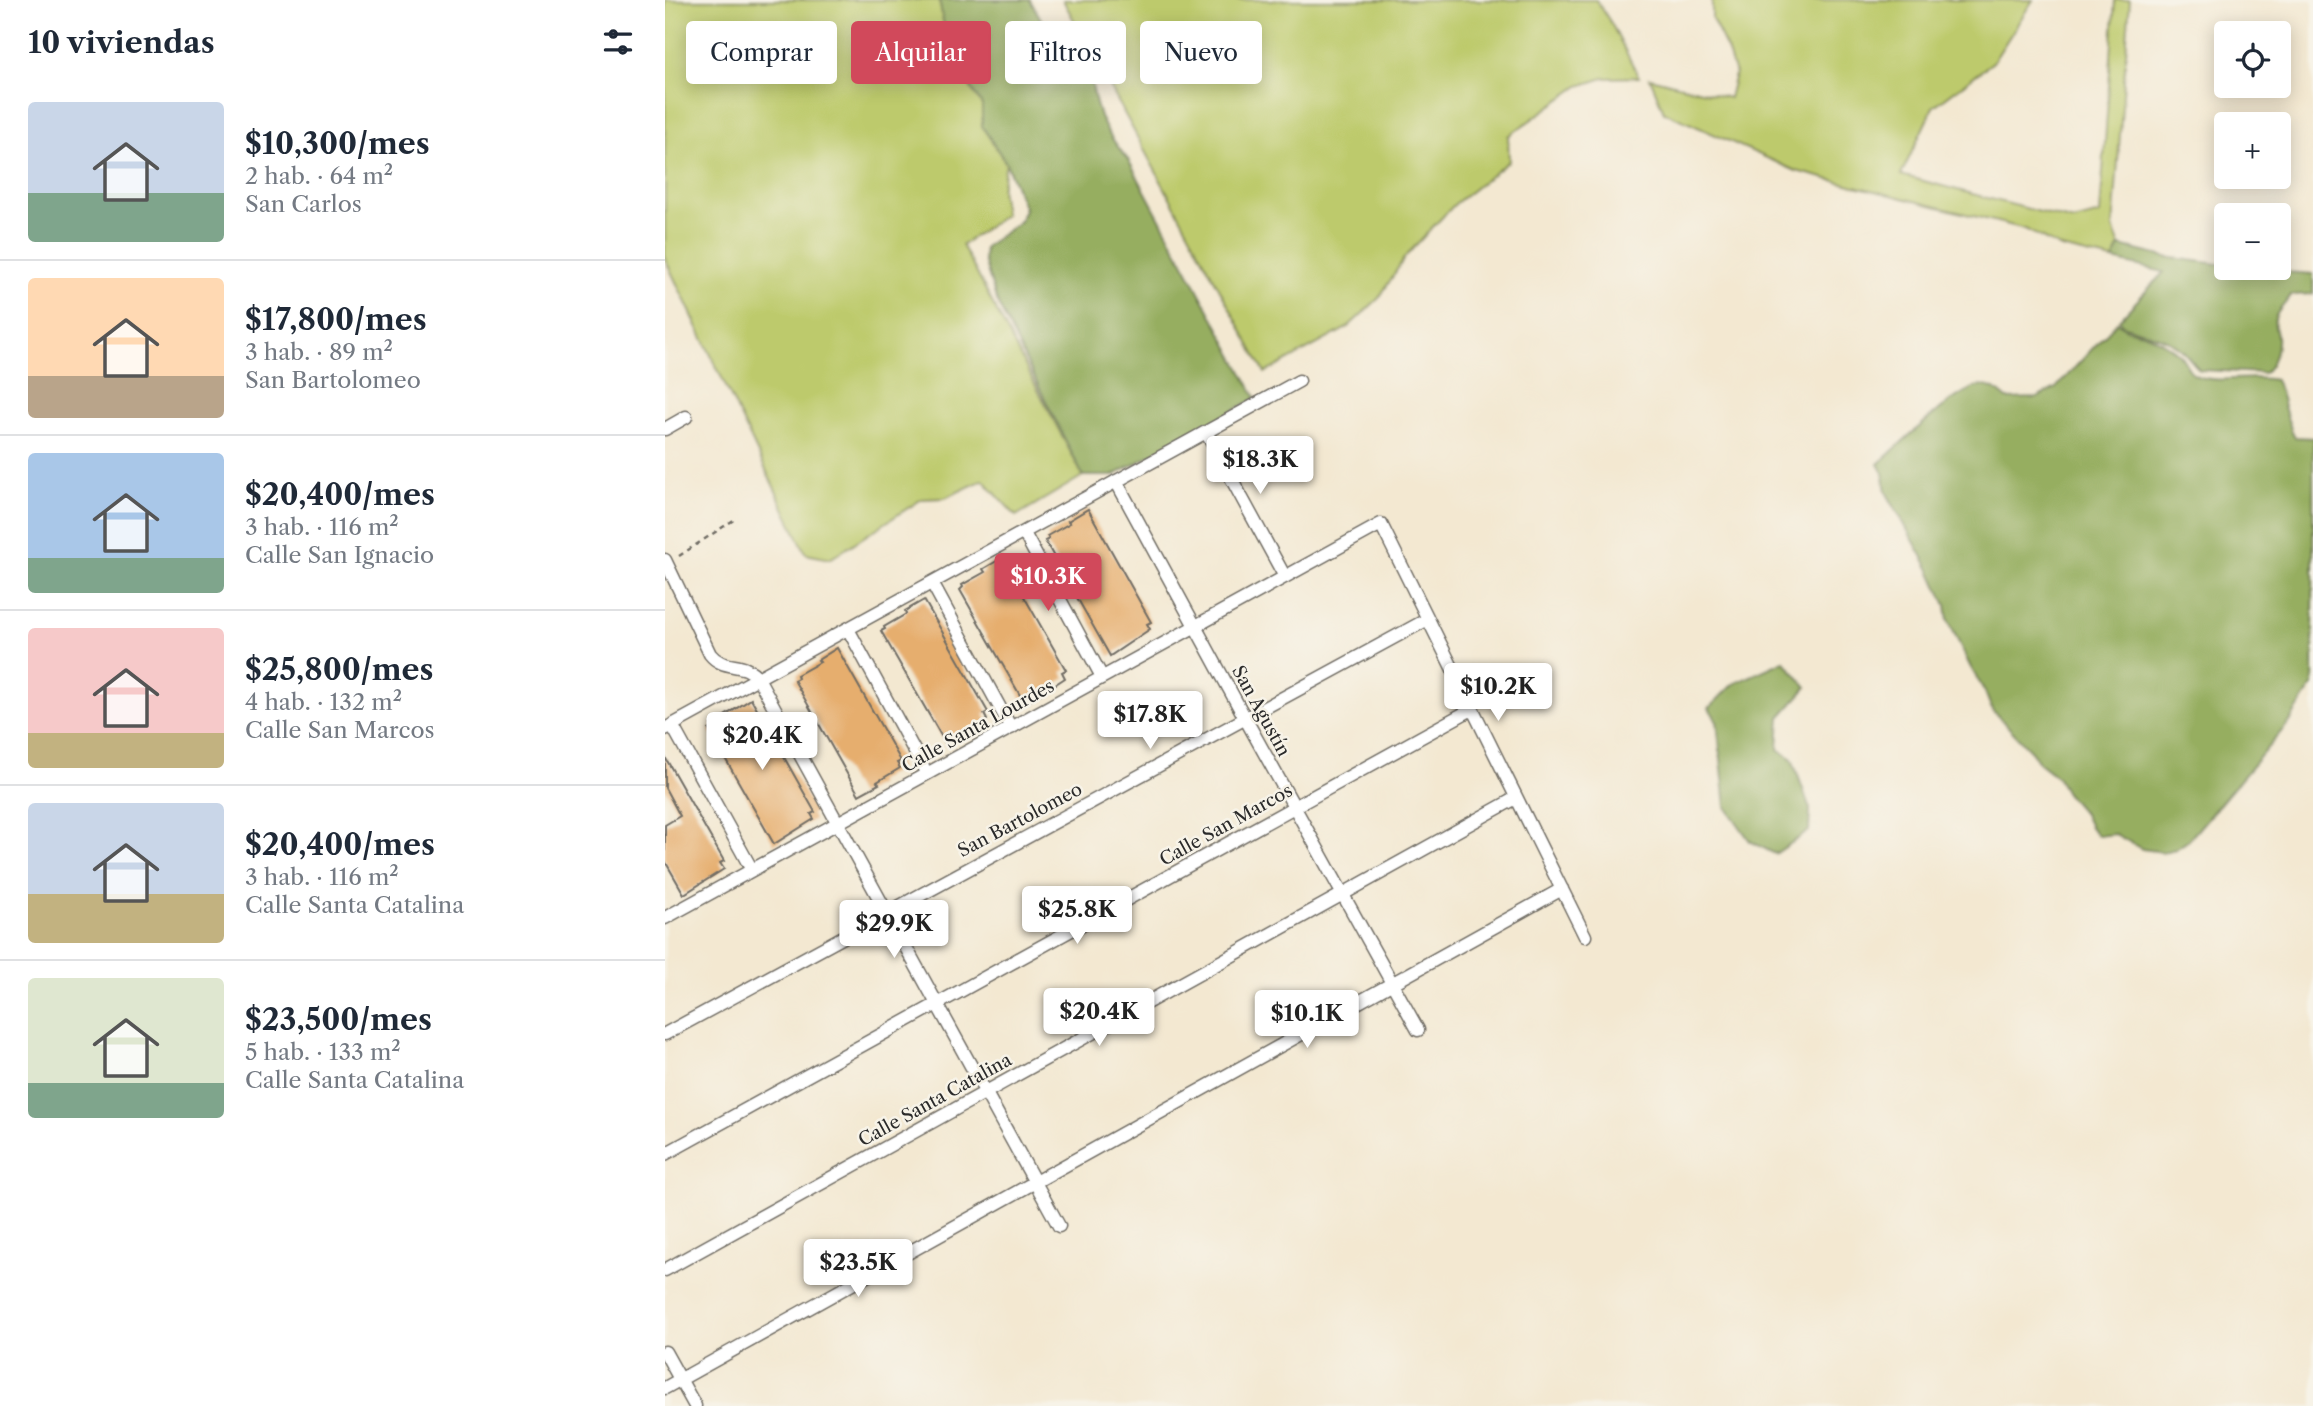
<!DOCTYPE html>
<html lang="es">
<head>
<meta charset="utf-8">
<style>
  body { margin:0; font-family:"Libre Caslon Text",serif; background:#f2f2f3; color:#1f2937; height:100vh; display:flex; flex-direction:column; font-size:26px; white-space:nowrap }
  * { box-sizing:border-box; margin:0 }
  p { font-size:23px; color:#747a83 }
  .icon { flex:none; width:38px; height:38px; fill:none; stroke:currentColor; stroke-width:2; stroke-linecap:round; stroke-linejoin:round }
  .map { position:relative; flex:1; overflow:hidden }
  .panel { display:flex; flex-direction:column; background:#fff; width:665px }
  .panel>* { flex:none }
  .banner { position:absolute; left:21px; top:21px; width:665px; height:63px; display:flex; gap:14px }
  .controls { position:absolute; left:1549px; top:21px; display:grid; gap:14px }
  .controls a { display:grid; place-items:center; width:77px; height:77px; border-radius:7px; background:#fff; box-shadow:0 4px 18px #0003; font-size:35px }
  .price { position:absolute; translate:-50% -60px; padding:0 16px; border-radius:7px; background:#fff; color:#222; font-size:23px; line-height:46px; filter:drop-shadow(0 2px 4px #0008) }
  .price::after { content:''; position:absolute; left:50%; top:42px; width:21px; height:16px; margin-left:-10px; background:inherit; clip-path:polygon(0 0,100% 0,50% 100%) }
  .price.current { background:#d1495b; color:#fff }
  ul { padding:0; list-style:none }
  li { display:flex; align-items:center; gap:21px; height:175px; padding:0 28px }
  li+li { border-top:2px solid #e0e1e3 }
  li span { display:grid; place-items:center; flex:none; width:196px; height:140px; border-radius:7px; color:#555 }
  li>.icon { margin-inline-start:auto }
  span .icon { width:84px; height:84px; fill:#fffc; stroke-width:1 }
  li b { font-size:30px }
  h2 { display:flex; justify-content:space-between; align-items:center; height:84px; padding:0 28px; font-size:30px }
  .tag { padding:0 24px; border-radius:7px; background:#fff; box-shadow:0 4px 18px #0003; font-size:24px; line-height:63px }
  .tag.current { background:#d1495b; color:#fff }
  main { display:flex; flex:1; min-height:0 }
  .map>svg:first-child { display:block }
</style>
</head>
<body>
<main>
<section class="panel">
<h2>10 viviendas<svg class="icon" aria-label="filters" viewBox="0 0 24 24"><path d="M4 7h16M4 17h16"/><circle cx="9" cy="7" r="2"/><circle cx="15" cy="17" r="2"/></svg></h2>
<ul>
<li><span style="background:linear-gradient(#c9d6e8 65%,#7fa58c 0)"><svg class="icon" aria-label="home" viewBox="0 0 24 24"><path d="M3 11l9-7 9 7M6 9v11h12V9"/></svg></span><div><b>$10,300/mes</b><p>2 hab. · 64 m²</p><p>San Carlos</p></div></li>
<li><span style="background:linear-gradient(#ffd9b3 70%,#b9a48a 0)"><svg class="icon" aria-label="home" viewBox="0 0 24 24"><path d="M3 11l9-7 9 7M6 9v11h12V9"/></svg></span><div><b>$17,800/mes</b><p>3 hab. · 89 m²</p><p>San Bartolomeo</p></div></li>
<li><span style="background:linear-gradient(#a9c7e8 75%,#7fa58c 0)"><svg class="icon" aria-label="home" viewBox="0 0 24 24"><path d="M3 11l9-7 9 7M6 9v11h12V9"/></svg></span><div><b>$20,400/mes</b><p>3 hab. · 116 m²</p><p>Calle San Ignacio</p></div></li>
<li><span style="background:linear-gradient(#f6c9c9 75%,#c2b280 0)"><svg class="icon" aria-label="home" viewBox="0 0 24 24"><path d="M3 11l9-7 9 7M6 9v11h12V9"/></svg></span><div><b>$25,800/mes</b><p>4 hab. · 132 m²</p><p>Calle San Marcos</p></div></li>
<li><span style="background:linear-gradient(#c9d6e8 65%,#c2b280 0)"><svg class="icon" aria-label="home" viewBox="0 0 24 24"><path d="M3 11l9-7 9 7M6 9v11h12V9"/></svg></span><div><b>$20,400/mes</b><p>3 hab. · 116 m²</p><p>Calle Santa Catalina</p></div></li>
<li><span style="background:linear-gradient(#dfe7d0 75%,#7fa58c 0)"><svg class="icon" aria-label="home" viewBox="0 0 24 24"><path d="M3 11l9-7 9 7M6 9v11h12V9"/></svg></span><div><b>$23,500/mes</b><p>5 hab. · 133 m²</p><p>Calle Santa Catalina</p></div></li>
</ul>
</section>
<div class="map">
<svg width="1648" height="1406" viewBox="0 0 1648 1406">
  <rect width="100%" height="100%" fill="#f7f3e8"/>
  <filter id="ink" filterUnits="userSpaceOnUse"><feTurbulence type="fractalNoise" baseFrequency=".0143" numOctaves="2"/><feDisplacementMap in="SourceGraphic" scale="14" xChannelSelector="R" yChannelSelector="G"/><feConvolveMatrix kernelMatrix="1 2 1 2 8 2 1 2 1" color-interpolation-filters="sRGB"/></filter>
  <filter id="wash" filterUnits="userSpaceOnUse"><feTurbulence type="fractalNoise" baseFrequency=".00686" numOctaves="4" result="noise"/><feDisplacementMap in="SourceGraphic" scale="28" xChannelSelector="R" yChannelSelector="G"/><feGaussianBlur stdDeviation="1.57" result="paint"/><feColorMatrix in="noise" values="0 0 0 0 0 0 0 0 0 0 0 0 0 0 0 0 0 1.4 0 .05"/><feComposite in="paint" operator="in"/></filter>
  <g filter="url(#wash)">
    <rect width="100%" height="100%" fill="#f3e8d1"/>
    <path fill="#bdca6c" stroke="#747a4c" stroke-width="2" d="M0 0H274L285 55 317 105V126L341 163 336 189 340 215 297 245 418 476 351 516 318 480 280 498 257 499 165 559 141 554 0 259Z
      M398 0H931L946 23 974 77 939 78 914 86 843 136 844 161 790 204 763 232 740 257 714 298 682 328 600 373Z
      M1047 0H1368L1328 62 1268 107 1236 175 1409 221 1435 214 1450 0H1465L1448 228 1455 246 1448 260 1396 248 1360 229 1131 171 999 112 985 78 1064 98 1070 74 1062 49 1047 19Z"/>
    <path fill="#96ae60" stroke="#606c46" stroke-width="2" d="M274 0H365L406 71 427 84C432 119 442 134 464 161L591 398 448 476H418L332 302 319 260 320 247 355 221 360 209 341 163 317 126V105L285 55Z
      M1455 246 1500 257 1561 265V268L1648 274V294L1626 295C1622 303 1611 311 1610 319 1608 325 1612 330 1612 336 1613 348 1609 365 1599 373L1535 370C1529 364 1525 359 1520 353 1504 336 1478 333 1457 325L1454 320 1499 272 1448 260Z
      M1452 322C1459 331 1471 331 1481 334 1491 338 1506 347 1514 354 1522 362 1522 373 1535 377 1559 384 1585 374 1610 380 1620 399 1619 418 1630 437L1648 438V685L1622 725 1524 840 1511 849 1498 852 1477 849 1450 834 1433 836 1425 827 1419 814 1401 793 1392 777 1374 763 1367 752 1327 710 1320 692 1305 666 1283 620 1281 605 1265 570 1221 492 1218 473 1213 464C1233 447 1294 385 1318 386 1328 386 1335 393 1342 399L1372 398 1391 388Z
      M1119 661 1142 687 1115 717 1113 749 1127 759 1145 809 1144 831 1110 854 1085 841 1061 807 1052 721 1044 708 1068 684Z"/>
    <g id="blocks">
      <path fill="#e6ae6e" d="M423 509 486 622 482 624 485 629 445 656 380 541 384 539 382 536 405 523 403 521Z
        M337 558 401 670 397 672 400 678 360 704 295 590 298 587 297 585 320 572 318 569Z
        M259 600 323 712 319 714 322 720 282 746 216 631 220 629 219 627 241 614 240 611Z
        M172 648 236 761 232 763 235 768 212 782 214 784 194 795 129 680 133 678 132 675 155 662 153 660Z
        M86 699 150 812 146 814 149 819 109 844 44 730 48 727 46 725Z
        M0 757 59 861 55 863 59 869 19 894 0 861V825L15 816 0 788Z"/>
    </g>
  </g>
  <g filter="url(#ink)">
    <use href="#blocks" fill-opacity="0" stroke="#716d65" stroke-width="2"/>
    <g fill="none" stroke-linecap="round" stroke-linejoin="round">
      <g stroke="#716d65" stroke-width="15">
        <path id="street" d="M0 429 21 417
          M541 432 620 577
          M451 481 580 718 753 1030
          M359 533 437 677
          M0 560 45 654C59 672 79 660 93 678L394 1226
          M267 583 346 728
          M183 629 262 774
          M7 725 87 870
          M0 729 634 381
          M0 918 716 524 920 936
          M0 1034 763 619
          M0 1154 807 709
          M0 1270 851 798
          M0 1352 30 1406
          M0 1388 897 889"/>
      </g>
      <path stroke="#716d65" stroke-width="2.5" stroke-dasharray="5 5" stroke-linecap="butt" d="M14 556 70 519"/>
      <use href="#street" stroke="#fff" stroke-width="12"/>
    </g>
  </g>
  <g text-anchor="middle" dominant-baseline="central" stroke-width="5" stroke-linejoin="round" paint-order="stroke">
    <g font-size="18" fill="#2b2b2b" stroke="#f7f3e8">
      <text transform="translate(596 711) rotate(61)">San Agustín</text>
      <text transform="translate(313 726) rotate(-29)">Calle Santa Lourdes</text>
      <text transform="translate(355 820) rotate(-28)">San Bartolomeo</text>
      <text transform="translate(561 825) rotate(-29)">Calle San Marcos</text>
      <text transform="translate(270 1100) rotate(-29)">Calle Santa Catalina</text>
    </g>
  </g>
</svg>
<div class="controls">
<a><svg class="icon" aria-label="locate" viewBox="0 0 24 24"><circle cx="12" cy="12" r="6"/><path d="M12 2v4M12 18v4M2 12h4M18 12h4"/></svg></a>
<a>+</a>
<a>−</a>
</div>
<b class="price" style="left:595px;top:496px">$18.3K</b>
<b class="price current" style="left:383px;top:613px">$10.3K</b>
<b class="price" style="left:833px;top:723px">$10.2K</b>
<b class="price" style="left:485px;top:751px">$17.8K</b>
<b class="price" style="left:97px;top:772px">$20.4K</b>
<b class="price" style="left:412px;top:946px">$25.8K</b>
<b class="price" style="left:229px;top:960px">$29.9K</b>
<b class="price" style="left:434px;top:1048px">$20.4K</b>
<b class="price" style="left:642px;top:1050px">$10.1K</b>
<b class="price" style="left:193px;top:1299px">$23.5K</b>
<div class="banner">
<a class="tag">Comprar</a>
<a class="tag current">Alquilar</a>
<a class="tag">Filtros</a>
<a class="tag">Nuevo</a>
</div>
</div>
</main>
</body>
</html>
